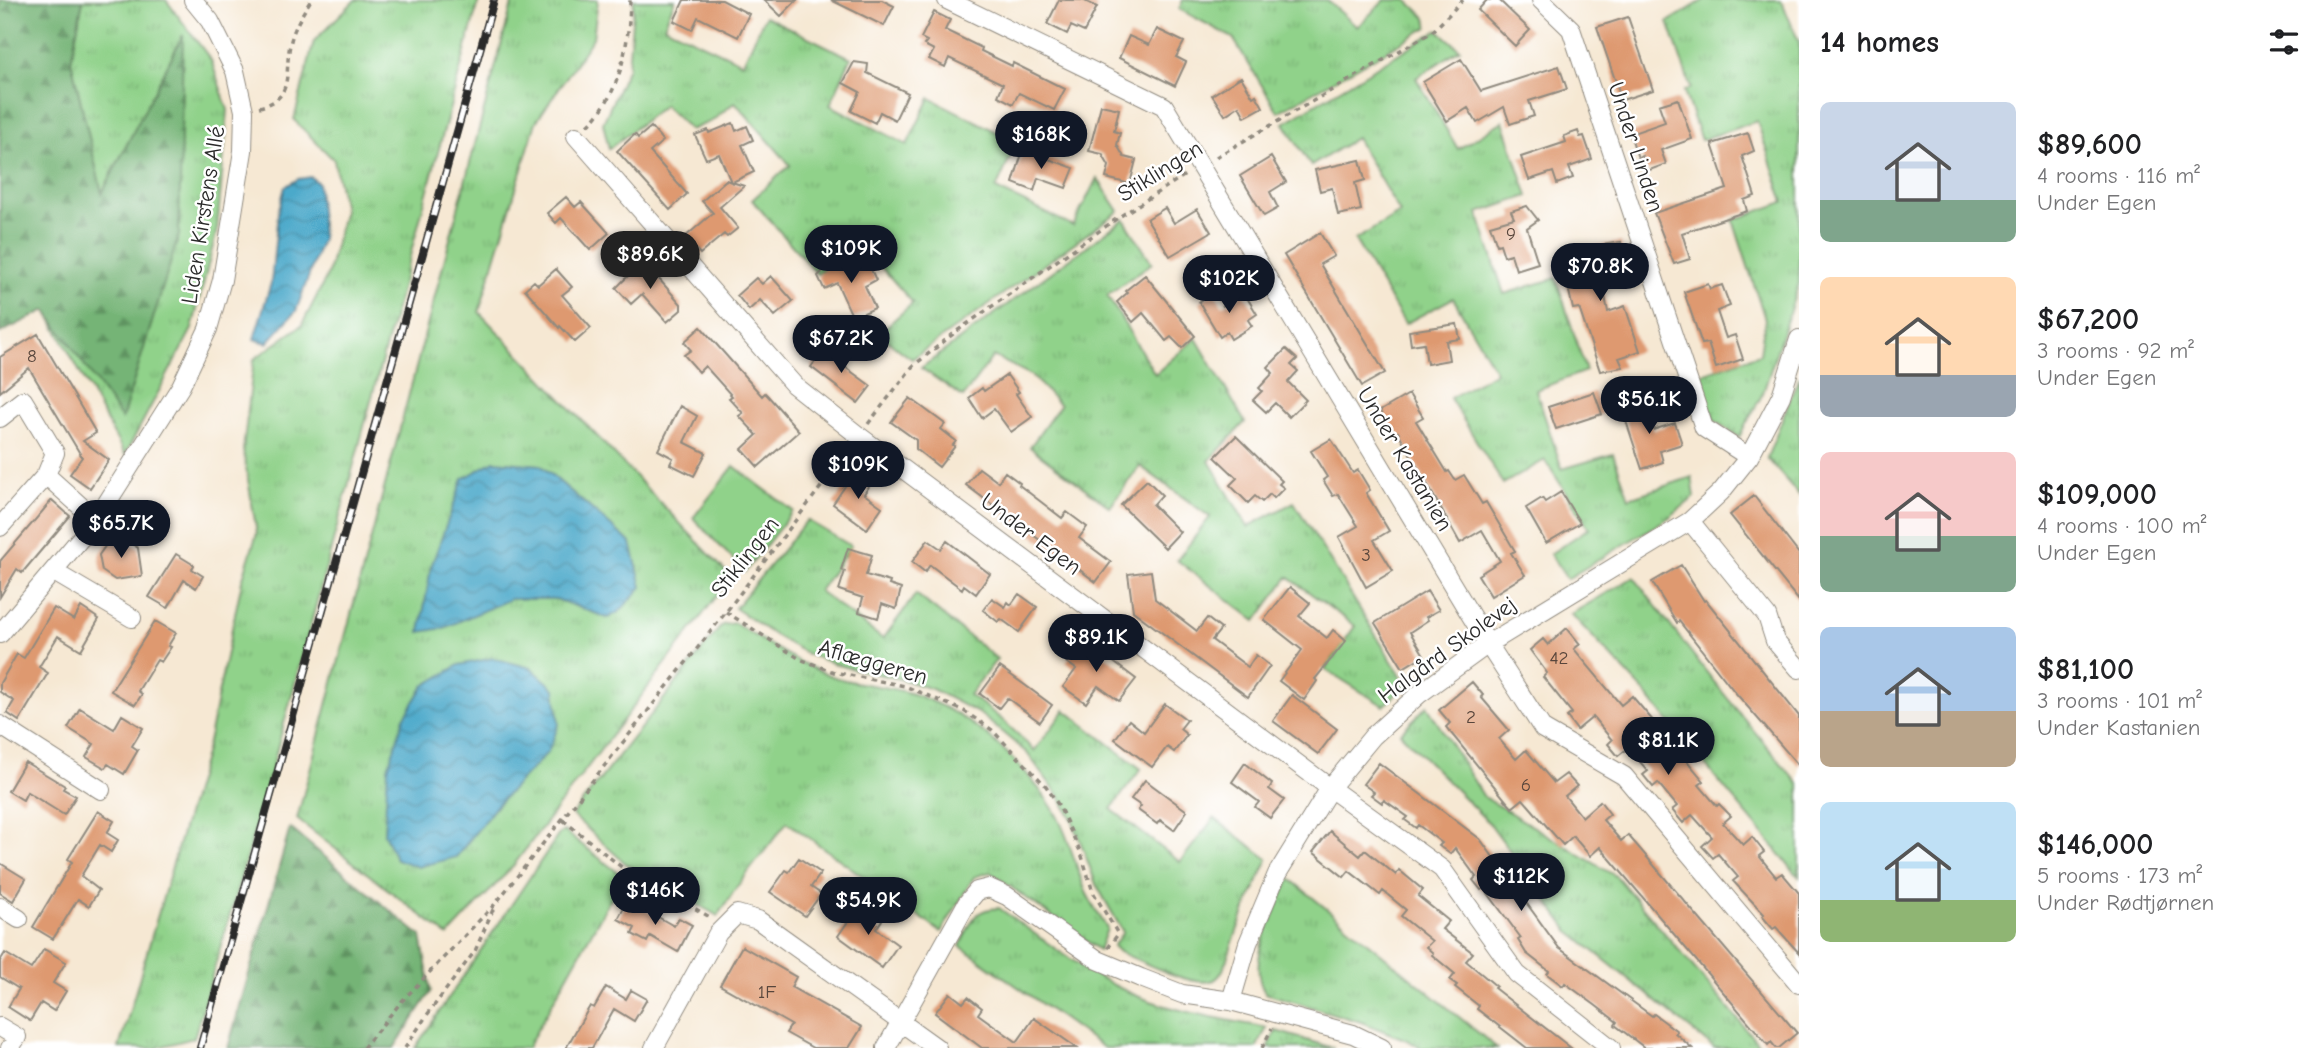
<!DOCTYPE html>
<html lang="en">
<head>
<meta charset="utf-8">
<style>
  body { margin:0; font-family:"Comic Neue",sans-serif; background:#f2f2f2; color:#202124; height:100vh; display:flex; flex-direction:column; font-size:26px; white-space:nowrap }
  * { box-sizing:border-box; margin:0 }
  p { font-size:23px; color:#757577 }
  .icon { flex:none; width:38px; height:38px; fill:none; stroke:currentColor; stroke-width:2; stroke-linecap:round; stroke-linejoin:round }
  .map { position:relative; flex:1; overflow:hidden }
  .panel { display:flex; flex-direction:column; background:#fff; width:525px }
  .panel>* { flex:none }
  .price { position:absolute; translate:-50% -60px; padding:0 16px; border-radius:24px; background:#111827; color:#fff; font-size:23px; line-height:46px; filter:drop-shadow(0 2px 4px #0008) }
  .price::after { content:''; position:absolute; left:50%; top:42px; width:21px; height:16px; margin-left:-10px; background:inherit; clip-path:polygon(0 0,100% 0,50% 100%) }
  .price.selected { background:#222; color:#fff }
  ul { padding:0; list-style:none }
  li { display:flex; align-items:center; gap:21px; height:175px; padding:0 21px }
  li span { display:grid; place-items:center; flex:none; width:196px; height:140px; border-radius:10px; color:#555 }
  li>.icon { margin-inline-start:auto }
  span .icon { width:84px; height:84px; fill:#fffc; stroke-width:1 }
  li b { font-size:30px }
  h2 { display:flex; justify-content:space-between; align-items:center; height:84px; padding:0 21px; font-size:30px }
  main { display:flex; flex:1; min-height:0 }
  .map>svg:first-child { display:block }
</style>
</head>
<body>
<main>
<div class="map">
<svg width="1799" height="1048" viewBox="0 0 1799 1048">
  <defs>
    <pattern id="grass-tufts" width="24" height="20" patternUnits="userSpaceOnUse" patternTransform="scale(1.75)"><rect width="24" height="20" fill="#90d28a"/><path d="M3 7l-1-3M5 7V3M7 7l1-3M15 17l-1-3M17 17v-4M19 17l1-3" fill="none" stroke="#7cb477"/></pattern>
    <pattern id="forest-firs" width="22" height="20" patternUnits="userSpaceOnUse" patternTransform="scale(1.75)"><rect width="22" height="20" fill="#74b476"/><path d="M5 1l3.5 6h-7zM16 11l3.5 6h-7z" fill="#5f9361"/></pattern>
    <pattern id="water-waves" width="16" height="10" patternUnits="userSpaceOnUse" patternTransform="scale(1.75)"><rect width="16" height="10" fill="#4ca9ca"/><path d="M0 5q4-4 8 0t8 0" fill="none" stroke="#3f8aa4"/></pattern>
  </defs>
  <rect width="100%" height="100%" fill="#fff"/>
  <filter id="ink" filterUnits="userSpaceOnUse"><feTurbulence type="fractalNoise" baseFrequency=".0143" numOctaves="2"/><feDisplacementMap in="SourceGraphic" scale="14" xChannelSelector="R" yChannelSelector="G"/><feConvolveMatrix kernelMatrix="1 2 1 2 8 2 1 2 1" color-interpolation-filters="sRGB"/></filter>
  <filter id="wash" filterUnits="userSpaceOnUse"><feTurbulence type="fractalNoise" baseFrequency=".00686" numOctaves="4" result="noise"/><feDisplacementMap in="SourceGraphic" scale="28" xChannelSelector="R" yChannelSelector="G"/><feGaussianBlur stdDeviation="1.57" result="paint"/><feColorMatrix in="noise" values="0 0 0 0 0 0 0 0 0 0 0 0 0 0 0 0 0 1.4 0 .05"/><feComposite in="paint" operator="in"/></filter>
  <g filter="url(#wash)">
    <rect width="100%" height="100%" fill="#f6e8d3"/>
    <path fill="url(#grass-tufts)" stroke="#5e7e5a" stroke-width="2" fill-rule="evenodd" d="M83 0H166L211 60 228 110 217 230 192 329 125 455 46 310 122 418 182 37 102 194 71 60Z
      M355 0H479L265 794 194 1038 155 1048H119L207 747 242 581 257 533 243 450 254 359 302 325 328 274 344 210 334 160 294 120 314 41Z
      M513 0H598L593 38 536 122 479 312 731 577 513 866 448 936 297 819ZM494 461 540 465 631 543 608 618 556 599H510ZM386 804 497 805 456 857 396 859 384 833Z
      M634 0H675L664 26 743 63 765 16 851 58 830 105 907 145 930 98 1017 142 996 189 1073 226 1097 178 1119 211 912 359 878 334 913 303 858 241 817 274 752 200 790 165 735 102 712 121 690 130 664 105 609 149 603 123 628 67Z
      M1183 0H1327L1357 27 1385 0H1407L1426 18 1428 27 1278 112 1233 38 1179 9Z
      M1704 0H1781L1799 42V283L1763 393 1739 437 1714 420 1699 375 1760 354 1765 319 1733 220 1784 202 1757 121 1701 140 1684 91 1691 88 1668 22Z
      M1438 30 1460 49 1416 78 1458 149 1503 121 1528 196 1478 213 1504 294 1556 278 1586 371 1536 390 1562 469 1613 454 1629 498 1692 477 1695 497 1668 518 1567 579 1550 554 1589 528 1545 460 1503 484 1450 398 1496 372 1453 298 1405 324 1355 240 1400 213 1356 138 1311 166 1284 123Z
      M1124 219 1152 263 1107 295 1155 374 1196 338 1245 422 1209 461 1248 527 1294 502 1406 684 1384 706 1325 669 1355 626 1288 577 1256 621 1177 560 1210 517 1140 466 1110 507 1030 447 1060 405 1031 375 993 356 963 397 921 368Z
      M1799 376V495L1767 458Z
      M807 520 851 546 819 591 883 639 916 594 997 659 969 695C994 711 1014 729 1034 751L1065 710 1141 769 1111 809 1180 862 1214 818 1268 859 1244 912 1223 970C1220 975 1217 980 1211 981 1191 987 1139 960 1119 952L1113 946 1123 932 1096 884 1072 819 1059 796 1027 753 980 714 932 689 900 679 845 667 809 655 774 635 735 608Z
      M1634 577C1686 648 1741 717 1799 784V877L1640 687 1571 614Z
      M734 623C767 643 800 665 837 678 861 685 886 686 910 693 968 712 1016 754 1050 804 1068 831 1074 863 1086 892 1092 905 1101 917 1107 929L1099 950 990 872 974 877 941 932 787 822 736 888 718 916 625 863 572 815 722 625Z
      M1427 706 1484 797 1617 877 1762 1048H1714L1570 932 1491 825 1400 733Z
      M564 831 620 874V882L527 1048H415L559 834Z
      M1290 879 1497 1048H1422L1407 1040 1361 1022 1265 993C1245 961 1276 910 1290 879Z
      M999 908C1040 937 1081 970 1126 991 1170 1012 1220 1018 1267 1028L1256 1048H1104L960 946C972 923 971 909 999 908Z
      M1276 1031 1333 1048H1334H1268Z"/>
    <path fill="url(#forest-firs)" stroke="#507050" stroke-width="2" d="M0 0H83L71 60 102 193 183 35 179 235 122 419 46 310 0 333Z
      M290 828 421 936 431 992 394 1048H228Z"/>
    <path fill="#90d28a" stroke="#5e7e5a" stroke-width="2" d="M734 466 793 511 745 572 693 518Z"/>
    <path fill="url(#water-waves)" stroke="#3c6a7a" stroke-width="2" d="M311 177 318 183 322 239 296 311 267 343 254 339 271 283 278 213 285 187 298 179Z
      M494 461 540 465 631 543 642 587 619 612 608 618 556 599H510L444 628 420 632 431 567 463 479Z
      M493 658 531 668 555 689 559 724 548 752 497 805 456 857 418 867 396 859 384 834 388 768 404 718 424 686 459 665Z"/>
    <g id="blocks">
      <path fill="#de9970" d="M684 0H722L749 14 738 37 698 17 692 30 674 21Z
        M764 0H797L781 16Z
        M831 0H882L894 6 884 26Z
        M1059 0H1083L1097 7 1084 32 1071 26 1067 34 1047 24Z
        M1487 0H1499L1530 30 1515 46 1478 10Z
        M934 12 950 20 945 30 982 48 981 51 1012 66 1013 63 1065 89 1054 110 1019 93 1013 104 998 96 1003 84 949 58 945 67 929 59 934 50 924 45 927 41 921 38Z
        M1628 17 1653 90 1622 100 1597 27Z
        M1157 29 1184 42 1176 57 1186 62 1175 86 1119 58 1129 36 1149 45Z
        M1461 59 1481 91 1559 66 1567 89 1529 101 1534 116 1510 124 1504 107 1477 123 1468 108 1447 121 1423 82Z
        M854 62 868 64 867 73 908 93 895 120 880 112 875 123 851 111 860 92 843 83Z
        M1241 77 1253 97 1256 95 1263 107 1245 117 1239 106 1225 115 1212 95Z
        M1678 99 1692 139 1661 150 1666 164 1647 171 1642 156 1638 158 1630 134 1665 122 1659 105Z
        M1101 105 1119 109 1114 131 1120 133 1117 145 1124 157 1136 160 1130 184 1106 178 1109 166 1102 154 1089 151Z
        M733 123 736 131 747 126 753 140 742 145 754 172 732 182 744 186 720 207 738 228 727 237 724 234 700 254 685 237 713 213 702 201 726 180 731 182 719 154 706 159 695 135 708 130 709 133Z
        M651 127 663 141 650 152 687 194 670 210 617 151 635 134 638 138Z
        M1578 131 1580 137 1584 136 1592 159 1569 167 1573 178 1557 184 1553 172 1529 180 1521 157 1566 142 1564 136Z
        M1748 133 1754 151 1742 156 1755 196 1744 200 1747 211 1682 233 1690 259 1674 264 1654 213 1727 189 1712 144Z
        M1023 150 1074 168 1066 188 1038 178 1034 191 1013 183Z
        M1271 157 1286 182 1270 192 1278 208 1264 216 1240 176Z
        M1360 160 1365 180 1355 183 1361 210 1338 215 1332 188 1320 191 1315 170Z
        M566 197 575 207 581 202 609 233 590 250 561 218 556 223 547 213Z
        M1527 206 1538 220 1527 228 1538 263 1516 270 1511 254 1504 256 1500 244 1497 245 1490 225 1514 218 1511 211Z
        M1165 208 1174 223 1197 209 1211 232 1170 256 1147 219Z
        M1320 233 1334 256 1320 264 1385 373 1362 386 1284 255Z
        M1621 242 1625 266 1600 270 1608 312 1625 306 1640 351 1619 358 1623 367 1600 371 1579 308 1573 309 1562 261 1565 260 1564 251Z
        M866 259 876 280 865 286 875 308 853 318 837 283 824 289 818 276 827 267 841 261 845 269Z
        M643 261 681 304V310L667 322 642 294 631 304 616 288Z
        M556 269 572 287 562 295 591 328 575 342 560 326 559 328 525 289 534 281 538 285Z
        M1145 275 1195 336 1182 348 1171 337 1166 341 1143 313 1133 322 1117 302 1127 293 1125 291Z
        M771 276 793 301 775 316 760 300 749 310 737 295 756 278 762 284Z
        M1708 284 1710 289 1722 285 1730 306 1717 311 1726 338 1735 335 1743 359 1716 368 1708 343 1702 344 1684 292Z
        M1214 292 1223 306 1244 293 1257 314 1248 320 1252 326 1231 339 1227 332 1220 337 1199 302Z
        M1457 324 1460 339 1446 341 1449 360 1427 364 1424 343 1411 345 1409 331Z
        M701 327 762 396 765 393 768 396 799 431 758 467 742 449 757 435 739 416 743 413 729 398 732 396 705 366 699 372 684 355 691 350 684 342Z
        M38 334 96 433 83 441 109 460 90 488 70 474 82 457 29 368 0 392V357Z
        M836 348 846 357 841 364 871 386 858 403 811 367 824 350 830 355Z
        M1286 349 1297 359 1291 365 1298 371 1288 382 1306 400 1289 417 1275 403 1266 412 1253 400 1262 391 1259 388 1273 373 1268 367Z
        M1007 375 1019 392 1016 394 1032 417 1011 432 994 409 982 418 969 398 982 388 984 391Z
        M1594 392 1602 414 1556 429 1548 407Z
        M1409 394 1423 417 1416 421 1447 472 1449 471 1455 480 1464 475 1482 504 1486 502 1515 551 1511 553 1525 575 1491 596 1478 575 1500 561 1482 530 1460 543 1398 432 1393 435 1380 411Z
        M910 398 945 424 941 429 956 441 953 445 955 446 939 467 916 449V440L891 422Z
        M1643 402 1653 430 1675 423 1682 444 1660 451 1663 462 1642 469 1622 409Z
        M680 406 697 416 684 442 706 453 694 476 670 464 673 458 658 450Z
        M1236 436 1282 481 1279 484 1284 488 1274 498 1270 494 1262 502 1255 496 1248 503 1230 485 1237 478 1215 457Z
        M1331 439 1353 473 1358 470 1370 490 1366 493 1389 531 1374 540 1393 571 1366 587 1339 537 1358 526 1338 494 1333 496 1323 480 1327 477 1311 451Z
        M979 468 998 482 1005 472 1020 483 1019 485 1062 518 1067 512 1087 527 1079 538 1111 562 1096 582 966 485Z
        M856 470 872 482 864 494 882 507 867 529 833 504Z
        M1147 480 1162 495 1153 505 1180 532 1165 548 1121 505Z
        M1561 492 1580 523 1546 543 1526 508 1542 498 1545 502Z
        M1754 496 1799 554V601L1730 515Z
        M52 500 70 516 22 573 17 569 0 597V561Z
        M124 539 138 548 142 576 115 580 102 571 99 555 108 542Z
        M928 540 941 549 947 541 990 574 976 594 964 585 962 589 930 565 925 572 912 562Z
        M848 548 872 555 866 575 890 582 889 585 901 589 896 609 882 604 878 618 859 612 863 598 839 590 845 571 841 570Z
        M176 554 194 565 192 569 203 576 196 588 184 580 168 608 149 597Z
        M1681 565 1704 601 1706 600 1799 716V766L1734 691 1679 621 1677 623 1652 582Z
        M1151 571 1155 599 1197 631 1207 618 1221 629 1212 640 1248 667 1256 655 1270 666 1248 697 1133 611 1128 574Z
        M1290 587 1310 603 1299 616 1327 638 1333 630 1346 641 1315 679 1317 681 1304 700 1279 681 1302 650 1264 620Z
        M1427 591 1439 610 1426 617 1428 620 1410 632 1424 655 1403 668 1375 623Z
        M1019 594 1037 607 1019 632 1001 619 998 622 983 610 992 598 1005 607 1008 602 1011 605Z
        M81 607 99 619 81 650 58 636 39 667 48 673 19 721 7 713 14 701 0 692V683L17 654 24 658 54 608 74 620Z
        M155 621 176 633 168 646 171 647 161 662 157 660 138 691 142 694 135 705 111 691Z
        M1567 628 1580 644 1574 649 1621 705 1632 696 1704 781 1699 785 1717 806 1719 804 1731 816 1723 823 1743 845 1752 837 1764 852 1759 856 1776 877 1782 873 1799 893V953L1776 927 1773 929 1762 916 1764 914 1733 881 1738 877 1718 854 1713 858 1702 846 1712 837 1692 815 1683 823 1672 810 1677 806 1658 783 1653 787 1643 775 1648 771 1628 748 1618 756 1608 744 1612 740 1593 717 1577 730 1567 717 1572 713 1543 677 1547 673 1530 650 1543 639 1548 645Z
        M1083 639 1136 679 1119 701 1098 686 1086 703 1063 687 1076 669 1066 662Z
        M1000 667 1052 705 1040 722 1007 698 999 708 980 694Z
        M1472 682 1483 695 1481 697 1509 730 1499 739 1516 759 1526 750 1554 783 1566 774 1577 786 1565 796 1582 817 1600 801 1610 814 1603 820 1621 841 1628 835 1797 1033 1779 1048H1776L1771 1042 1768 1045 1600 847 1590 856 1573 836 1563 845 1523 799 1512 808 1446 727 1450 723 1439 710Z
        M1292 695 1337 729 1318 754 1273 721Z
        M1165 704 1187 720 1180 729 1187 735 1174 752 1167 747 1152 767 1115 739 1129 720 1144 732Z
        M80 708 114 729 122 715 143 728 132 746 138 750 124 774 108 764 105 768 86 757 94 744 68 728Z
        M25 762 65 786 63 789 76 796 64 815 27 792 23 800 8 791Z
        M1245 763 1272 784 1269 789 1284 800 1270 818 1255 807 1259 802 1232 782Z
        M1379 763 1480 839 1559 948 1652 1016 1654 1014 1677 1031 1675 1033 1692 1048H1645L1615 1025 1617 1022 1595 1005 1565 983 1563 986 1547 974 1549 971 1526 953 1518 940 1521 938 1484 888 1481 890 1473 880 1476 877 1455 848 1450 854 1439 846 1442 843 1418 825 1416 828 1405 820 1408 817 1384 800 1382 803 1371 795 1374 792 1363 784Z
        M1145 780 1187 811 1174 830 1160 820 1157 824 1138 810 1141 806 1131 799Z
        M98 811 114 821 107 833 118 840 111 852 100 845 81 876 99 890 89 906 78 899 53 939 33 927 72 862 68 859Z
        M1330 831 1360 856 1365 850 1396 875 1399 870 1423 890 1418 896 1449 921 1442 929 1473 953 1466 961 1496 986 1494 988 1571 1048H1527L1477 1009 1479 1006 1455 987 1457 985 1450 980 1455 974 1432 955 1433 953 1426 947 1432 941 1401 916 1406 910 1383 891 1380 895 1349 871 1344 877 1313 852Z
        M799 858 821 873 811 887 821 894 805 916 770 892 786 870 789 872Z
        M0 863 26 879 13 901 0 893Z
        M628 900 674 926 679 918 692 925 678 952 650 936 647 942 632 934 635 928 618 919Z
        M862 906 882 920 876 929 898 945 882 968 838 936 854 913 856 914Z
        M742 946 796 977 791 987 862 1027 849 1048H813L786 1033 791 1025 720 985Z
        M44 949 66 962 53 983 66 991 54 1011 41 1003 30 1021 8 1007 19 989 0 977V961L5 953 31 969Z
        M606 987 626 999 631 990 647 999 634 1021 614 1009 592 1048H566L590 1006 594 1008Z
        M950 993 963 1003 968 997 982 1008 978 1014 1017 1042 1034 1018 1077 1048H982L935 1013Z"/>
    </g>
  </g>
  <g filter="url(#ink)">
    <use href="#blocks" fill-opacity="0" stroke="#908a7f" stroke-width="2"/>
    <g fill="none" stroke-linecap="round" stroke-linejoin="round">
      <g stroke="#908a7f" stroke-width="20">
        <path id="minor" d="M947 0 1164 106 1488 644 1543 729 1624 776 1799 984
          M1541 0 1571 29 1704 428 1749 457
          M576 136 794 385 859 436 1330 788 1442 869 1517 974 1611 1048
          M0 418 23 400 55 453 46 475 0 527
          M46 475 96 520
          M1690 521 1767 616 1775 641 1799 669
          M54 572 132 618
          M0 634 96 520 181 386 208 329 222 280 243 151 244 111 235 71 210 21 193 0
          M0 725 101 790
          M0 907 19 919
          M1231 1001 1248 943 1277 874 1330 788 1373 736 1418 695 1488 644 1690 521 1721 492 1749 457 1781 396 1799 339
          M0 1027 17 1037 10 1048
          M654 1048 718 933 737 914 758 920 937 1048
          M886 1048 967 903 977 891 989 888 1007 896 1098 960 1141 978 1182 994 1231 1001 1353 1034 1382 1048"/>
      </g>
      <path stroke="#908a7f" stroke-width="3.5" stroke-dasharray="5 5" stroke-linecap="butt" d="M259 107C295 99 284 73 290 45 293 29 302 14 311 0
        M588 125C621 94 629 44 630 0
        M1216 157 1432 32 1463 0
        M868 424 913 366 957 331 1119 217 1185 175
        M726 612 800 659 834 672 905 686 964 711 992 730 1046 786 1059 806 1081 853 1093 892 1118 934 1108 948
        M563 820 624 869 710 917
        M363 1048 402 1001 496 903 726 612 849 450
        M405 1048 427 1015 475 951 495 905
        M1262 1048 1272 1028"/>
      <use href="#minor" stroke="#fff" stroke-width="18"/>
      <g stroke="#2b2b2b" stroke-width="8">
        <path id="rail" d="M200 1048 494 0"/>
      </g>
      <use href="#rail" stroke="#fff" stroke-width="5" stroke-dasharray="16" stroke-linecap="butt"/>
    </g>
  </g>
  <g text-anchor="middle" dominant-baseline="central" stroke-width="5" stroke-linejoin="round" paint-order="stroke">
    <g font-size="19" fill="#58463c">
      <text x="1511" y="234">9</text>
      <text x="32" y="356">8</text>
      <text x="1366" y="555">3</text>
      <text x="1559" y="658">42</text>
      <text x="1471" y="717">2</text>
      <text x="1526" y="785">6</text>
      <text x="767" y="992">1F</text>
    </g>
    <g font-size="23" fill="#2b2b2b" stroke="#fff">
      <text transform="translate(1636 147) rotate(72)">Under Linden</text>
      <text transform="translate(1160 171) rotate(-32)">Stiklingen</text>
      <text transform="translate(203 215) rotate(-81)">Liden Kirstens Allé</text>
      <text transform="translate(1405 459) rotate(59)">Under Kastanien</text>
      <text transform="translate(1031 534) rotate(37)">Under Egen</text>
      <text transform="translate(745 557) rotate(-52)">Stiklingen</text>
      <text transform="translate(1447 650) rotate(-36)">Halgård Skolevej</text>
      <text transform="translate(873 662) rotate(16)">Aflæggeren</text>
    </g>
  </g>
</svg>
<b class="price" style="left:1041px;top:171px">$168K</b>
<b class="price" style="left:851px;top:285px">$109K</b>
<b class="price selected" style="left:650px;top:291px">$89.6K</b>
<b class="price" style="left:1600px;top:303px">$70.8K</b>
<b class="price" style="left:1229px;top:315px">$102K</b>
<b class="price" style="left:841px;top:375px">$67.2K</b>
<b class="price" style="left:1649px;top:436px">$56.1K</b>
<b class="price" style="left:858px;top:501px">$109K</b>
<b class="price" style="left:121px;top:560px">$65.7K</b>
<b class="price" style="left:1096px;top:674px">$89.1K</b>
<b class="price" style="left:1668px;top:777px">$81.1K</b>
<b class="price" style="left:1521px;top:913px">$112K</b>
<b class="price" style="left:655px;top:927px">$146K</b>
<b class="price" style="left:868px;top:937px">$54.9K</b>
</div>
<section class="panel">
<h2>14 homes<svg class="icon" aria-label="filters" viewBox="0 0 24 24"><path d="M4 7h16M4 17h16"/><circle cx="9" cy="7" r="2"/><circle cx="15" cy="17" r="2"/></svg></h2>
<ul>
<li><span style="background:linear-gradient(#c9d6e8 70%,#7fa58c 0)"><svg class="icon" aria-label="home" viewBox="0 0 24 24"><path d="M3 11l9-7 9 7M6 9v11h12V9"/></svg></span><div><b>$89,600</b><p>4 rooms · 116 m²</p><p>Under Egen</p></div></li>
<li><span style="background:linear-gradient(#ffd9b3 70%,#9aa5b1 0)"><svg class="icon" aria-label="home" viewBox="0 0 24 24"><path d="M3 11l9-7 9 7M6 9v11h12V9"/></svg></span><div><b>$67,200</b><p>3 rooms · 92 m²</p><p>Under Egen</p></div></li>
<li><span style="background:linear-gradient(#f6c9c9 60%,#7fa58c 0)"><svg class="icon" aria-label="home" viewBox="0 0 24 24"><path d="M3 11l9-7 9 7M6 9v11h12V9"/></svg></span><div><b>$109,000</b><p>4 rooms · 100 m²</p><p>Under Egen</p></div></li>
<li><span style="background:linear-gradient(#a9c7e8 60%,#b9a48a 0)"><svg class="icon" aria-label="home" viewBox="0 0 24 24"><path d="M3 11l9-7 9 7M6 9v11h12V9"/></svg></span><div><b>$81,100</b><p>3 rooms · 101 m²</p><p>Under Kastanien</p></div></li>
<li><span style="background:linear-gradient(#bfe0f5 70%,#8fb573 0)"><svg class="icon" aria-label="home" viewBox="0 0 24 24"><path d="M3 11l9-7 9 7M6 9v11h12V9"/></svg></span><div><b>$146,000</b><p>5 rooms · 173 m²</p><p>Under Rødtjørnen</p></div></li>
</ul>
</section>
</main>
</body>
</html>
